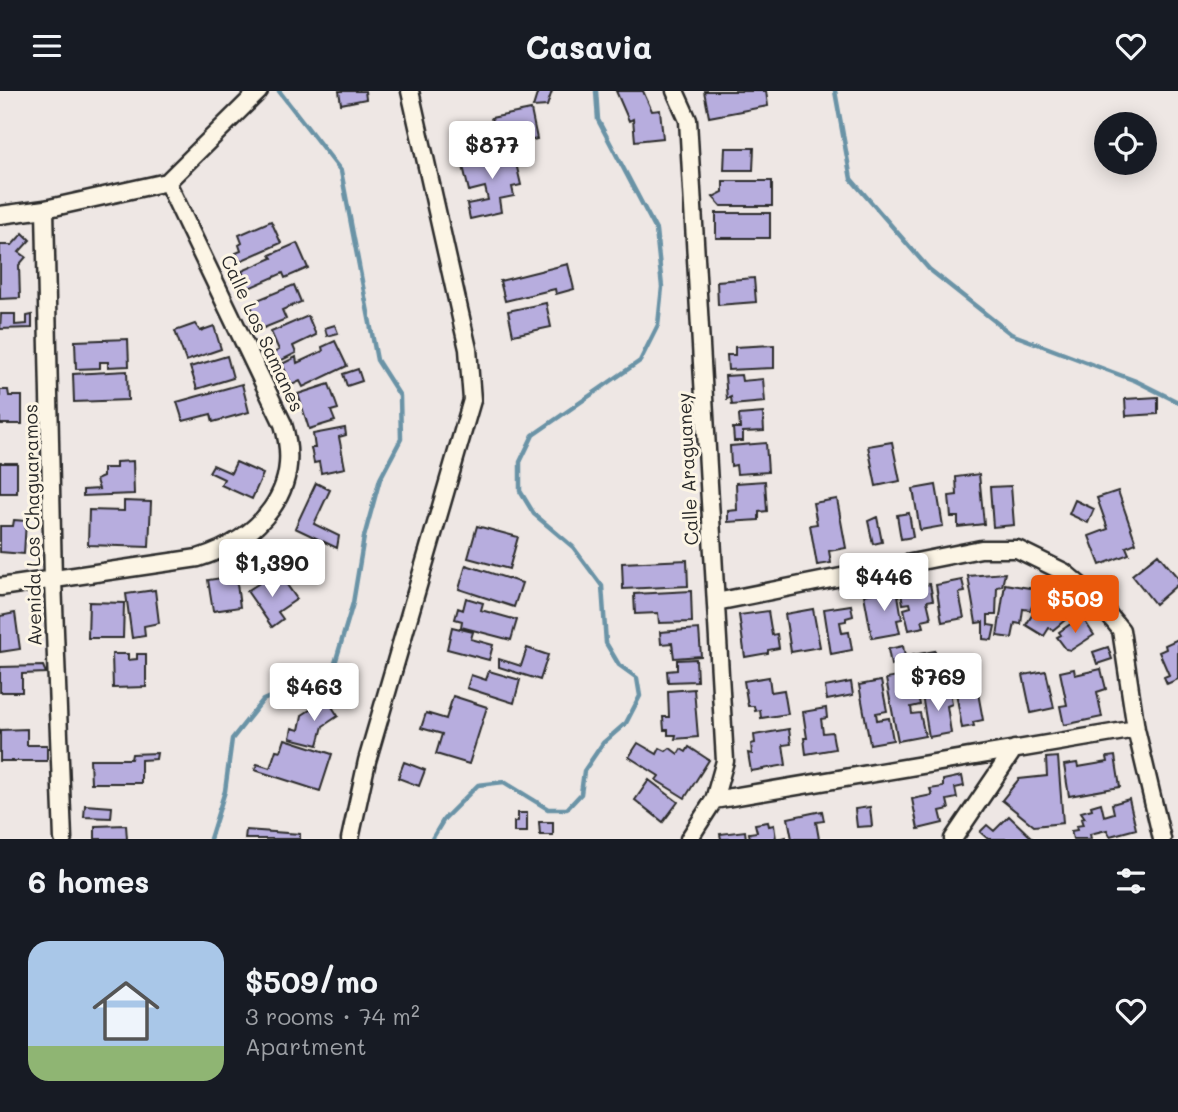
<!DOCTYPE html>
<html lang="en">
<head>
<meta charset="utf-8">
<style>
  body { margin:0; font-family:Mali,sans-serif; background:#20242c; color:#f1f3f6; height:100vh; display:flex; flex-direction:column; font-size:26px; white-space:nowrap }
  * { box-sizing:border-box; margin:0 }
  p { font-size:23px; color:#9ea1a6 }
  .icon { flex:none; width:38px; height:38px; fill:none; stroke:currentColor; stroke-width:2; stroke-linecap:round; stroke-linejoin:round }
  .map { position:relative; height:748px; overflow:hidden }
  .sheet { display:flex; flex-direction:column; background:#171b24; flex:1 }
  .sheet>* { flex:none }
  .controls { position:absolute; left:1094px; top:21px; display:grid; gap:14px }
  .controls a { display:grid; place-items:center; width:63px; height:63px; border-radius:50%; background:#171b24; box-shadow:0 4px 18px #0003; font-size:35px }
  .price { position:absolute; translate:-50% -60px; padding:0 16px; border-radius:7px; background:#fff; color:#222; font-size:23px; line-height:46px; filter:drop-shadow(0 2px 4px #0008) }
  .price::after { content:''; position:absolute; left:50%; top:42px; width:21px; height:16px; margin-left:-10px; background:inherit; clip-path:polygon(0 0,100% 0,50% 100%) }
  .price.active { background:#ea580c; color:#fff }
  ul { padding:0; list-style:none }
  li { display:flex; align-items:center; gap:21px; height:175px; padding:0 28px }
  li span { display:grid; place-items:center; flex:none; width:196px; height:140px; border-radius:21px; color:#555 }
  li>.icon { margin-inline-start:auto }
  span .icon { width:84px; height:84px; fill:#fffc; stroke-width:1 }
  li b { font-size:30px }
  h2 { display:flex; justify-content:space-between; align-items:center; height:84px; padding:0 28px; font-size:30px }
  header { display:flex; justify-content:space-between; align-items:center; height:91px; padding:0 28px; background:#171b24; font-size:32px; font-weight:700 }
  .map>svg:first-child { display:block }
</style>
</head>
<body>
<header><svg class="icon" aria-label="menu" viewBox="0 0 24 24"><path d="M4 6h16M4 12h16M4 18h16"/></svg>Casavia<svg class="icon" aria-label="heart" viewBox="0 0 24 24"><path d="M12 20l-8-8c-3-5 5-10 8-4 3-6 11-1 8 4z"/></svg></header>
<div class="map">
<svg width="1178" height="748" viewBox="0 0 1178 748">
  <rect width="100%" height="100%" fill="#eee7e4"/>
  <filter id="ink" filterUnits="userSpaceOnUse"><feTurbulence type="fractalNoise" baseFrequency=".0143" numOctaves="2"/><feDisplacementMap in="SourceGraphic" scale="14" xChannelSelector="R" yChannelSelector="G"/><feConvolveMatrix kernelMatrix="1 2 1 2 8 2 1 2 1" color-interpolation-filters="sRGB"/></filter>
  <g filter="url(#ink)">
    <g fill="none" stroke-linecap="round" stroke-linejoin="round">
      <path stroke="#6b93a6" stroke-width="4.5" d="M835 0 851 88 929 178 1011 243 1136 290 1178 311
        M210 748 225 700 232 648 263 609 333 579 353 512 364 446 380 388 401 348 400 305 377 269 341 80 279 0
        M432 748 444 728 478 694 504 691 548 718H567L581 703 584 680 603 652 626 632 640 605 637 587 619 574 606 552 602 495 573 456 534 423 520 400V371L533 344 640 270 658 234 662 196 656 139 598 29 596 0"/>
    </g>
    <path fill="#b7adde" stroke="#2b2b2b" stroke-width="2" d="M339 0H365L366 8 341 13Z
      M538 0H552L547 15 533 16Z
      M616 0H643L652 20 660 19 663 47 635 50 633 28 629 30Z
      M704 0H766L768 15 709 26Z
      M531 19 537 48 524 51 523 47 460 61 456 41 493 33 491 27Z
      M725 57H754L753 79H724Z
      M513 59 521 94 512 96 514 105 499 108 501 121 470 128 467 113 488 109 485 96 469 100 462 71Z
      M723 90H772V115H721L713 106 723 101Z
      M716 122H770V147H716Z
      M271 130 281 152 240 170 236 162 241 160 239 154 242 152 239 144Z
      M23 142 30 149 19 161 26 166 19 174 20 207 0 208V154H12Z
      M297 152 308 177 285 187 283 182 249 197 242 180 272 167 270 164Z
      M568 173 574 198 556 203 555 198 505 210 500 190Z
      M754 187 756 211 718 214 717 190Z
      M294 194 301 211 282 219 286 228 254 241 249 229 256 227 250 212Z
      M546 212 551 236 513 244 508 220Z
      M1 223H15V234L27 233V225L32 224V237L0 238Z
      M308 225 316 244 293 255 296 262 274 273 270 264 279 259 271 241Z
      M195 233 200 240 214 235 221 258 186 270 175 240Z
      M335 234 338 242 327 245 325 237Z
      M128 248 129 275 108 276V271H100V277L76 278 75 250Z
      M335 250 347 275 303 296 300 290 292 294 282 273 296 266 297 272 323 260 322 256Z
      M774 254V277L728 279 727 264H735V256Z
      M227 265 233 287 197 298 190 276Z
      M358 278 362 290 347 295 343 283Z
      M127 280 128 309 74 311 73 283Z
      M741 284 742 290 763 288 765 311 732 314 731 306 727 308 725 285Z
      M242 293 249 321 213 331 211 323 183 330 177 311Z
      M329 293 338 318 331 320 335 330 309 338 298 303Z
      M0 299H8L9 305H22V333H0Z
      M1158 306V323L1126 325 1125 308Z
      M763 322 764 340 743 341V350H734L733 337H740L739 324Z
      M345 337 346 344 339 346 345 377 321 382 319 371 314 372 311 357H315L313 343Z
      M892 351 900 390 876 395 868 355Z
      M766 352 768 381 737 383 736 374 731 375 730 355Z
      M133 370 134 403 83 405V399L99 398 96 389 103 386V377H116V371Z
      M236 371 263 383 252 408 221 394 224 388 209 381 213 374 231 382Z
      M0 372H17V402H0Z
      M979 383 984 433 958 436V426H951L949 405 957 404 956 386Z
      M765 390 767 420 759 421V429L728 431V420L737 419 736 392Z
      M316 392 330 399 314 433 339 445 337 457 295 437Z
      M936 394 943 435 920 439 913 398Z
      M1011 395 1014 434 993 436 990 396Z
      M1118 400 1136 452 1126 456 1129 463 1100 474 1089 445 1108 438 1097 407Z
      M837 408 846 457 829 460 831 472 817 474 810 434 817 433 813 412Z
      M1075 409 1094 418 1088 432 1069 423Z
      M124 410 151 411 149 456 88 454 89 419 124 420Z
      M909 422 913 446 901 448 897 424Z
      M877 426 882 451 873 453 868 430Z
      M14 429 26 430 24 463 0 461V435H13Z
      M477 435 518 446 509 478 468 467Z
      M1158 463 1178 487V493L1155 513 1132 484Z
      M687 469 688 495 623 498 622 472Z
      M466 474 522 492 514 516 459 498Z
      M1005 482 1002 495 997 496 996 524H988V534L995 535 992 549 983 548V531L976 532 968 485Z
      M236 485 240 516 213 520 208 489Z
      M269 486 274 493 282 487 297 508 278 521 283 528 272 536 247 500Z
      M962 489 965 501 959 502 964 527 942 531 936 494Z
      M930 493 933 509 927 510 931 527 922 529 924 536 909 539 904 518 911 516 910 512 903 513 901 502 907 500V498Z
      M1005 493 1042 499 1030 519 1023 518 1021 533 1015 532 1012 547 997 545Z
      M897 498 902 528 897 529 900 542 872 547 864 504Z
      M155 499 159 532 144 535 145 545 132 547 126 503Z
      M691 500 692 531 659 532 658 522 635 523 634 503Z
      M1046 501 1065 513 1061 520 1070 525 1053 539 1049 537 1044 545 1026 534Z
      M466 507 483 512 481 519 517 529 511 549 461 536 462 530 455 528 458 517 463 519Z
      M89 511 124 512 123 547H88Z
      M851 514 853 525 846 527V530L840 531 842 542 849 541 852 559 831 563 824 518Z
      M813 518 820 556 791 561 785 523Z
      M768 520 772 544 777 543 779 557 768 559V562L745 566 739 524Z
      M15 522 20 558 0 561V525Z
      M1084 529 1094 544 1071 559 1066 558 1057 546 1061 544 1059 541 1072 532 1074 535Z
      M452 536 473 541 471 548 493 554 489 569 447 558Z
      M699 538 701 565 674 567 672 552 661 553 660 541Z
      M1178 548V588L1167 593 1164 586 1169 584 1159 561 1166 558 1165 554Z
      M903 555 906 571 891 574 888 558Z
      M1108 556 1112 568 1097 573 1093 561Z
      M527 557 548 564 540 589 499 576V568L521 575Z
      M935 560 937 570 914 574 913 564Z
      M112 563H128V569L137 568V563H146V596L113 597Z
      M696 568 697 590 668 591 667 580 677 579V569Z
      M43 575 46 582 22 583V601H0V576Z
      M1074 578 1075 584 1101 578 1106 598 1097 601 1102 626 1064 634 1060 615 1067 614 1060 581Z
      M489 580 520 589 514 612 467 597 471 584 486 589Z
      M1046 580 1054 617 1031 622 1023 584Z
      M914 583 920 614 911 616 912 623 920 622 925 645 898 650 886 588Z
      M769 586 771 601 784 599 788 623 761 627 760 619 755 620 754 615H748L744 590Z
      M881 590 887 620 876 622 877 629 889 627 893 649 870 653 859 594Z
      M851 591 853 604 827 609 825 596Z
      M976 591 983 629 973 631 974 635 962 637 955 595Z
      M694 598 698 646 675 648 676 644H668V639H664L663 626H669L668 600Z
      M950 599 952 613 947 615 951 642 929 646 922 604Z
      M453 605 487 616 469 673 436 663 442 643 421 637 426 622 446 628Z
      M327 608 338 625 323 635 318 654 290 647 292 637 299 639 302 624Z
      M826 617 827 627 821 628 823 642 832 641 835 658 806 663 804 647H807L803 621Z
      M27 638V654H47V670H0V639Z
      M789 638 791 653 783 654 786 674 751 680 748 662 752 663 751 653 755 652 754 644Z
      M285 648 332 663 320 700 255 679 257 673 270 677 276 659 281 660Z
      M638 652 657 663 660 657 666 660 670 657 678 663 681 658 686 661 689 656 709 669 685 707 656 689 659 685 629 666Z
      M157 662 156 668 141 669V692H91L90 668H131L132 663Z
      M1115 665 1120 696 1069 705 1064 674 1077 672 1078 676 1108 671 1107 666Z
      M1058 666 1063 732 1034 735 1002 709 1019 688 1047 685 1046 667Z
      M404 671 425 679 419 695 398 687Z
      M962 685 964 695 955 697 957 707 947 709 949 718 940 720 943 732 918 738 912 708 932 704 930 698 943 696V689Z
      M649 689 678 711 663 731 635 709Z
      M1129 708 1136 738 1110 745 1107 739 1090 743 1091 748H1073L1071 740 1077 739 1076 735 1083 734 1081 728 1085 727 1081 721 1092 718 1091 715 1101 712 1104 725 1114 722 1112 713Z
      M85 714 112 716 111 727 84 726Z
      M870 716 872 735 857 736 855 718Z
      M822 720 824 730 816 731 819 748H792L788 727Z
      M518 722H527V741H514V731L518 730Z
      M1009 725 1033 748H988L980 741 987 734 994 740Z
      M539 731H553V744H540Z
      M768 731 769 735 774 734 776 748 786 746V748H750L749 742 757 741 755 733Z
      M126 734 127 748H95V735Z
      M246 739 300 743V748H245Z
      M745 740 746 748H721L720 743Z"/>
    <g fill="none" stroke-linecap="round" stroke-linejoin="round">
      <g stroke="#2b2b2b" stroke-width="21">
        <path id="street" d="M675 0 688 29 725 670 714 709 689 748
          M45 118 53 489 63 748
          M0 124 45 118 167 91 259 0
          M0 496 198 467C259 448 304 400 283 333L167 91
          M716 511 981 458H1017L1064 481 1095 507 1121 539 1136 638 1162 748
          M714 709 1136 638
          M350 748 367 670 472 309 468 258 410 0
          M953 748 1014 658"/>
      </g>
      <use href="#street" stroke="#fcf5e5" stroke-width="16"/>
    </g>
  </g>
  <g text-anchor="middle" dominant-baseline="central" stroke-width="6" stroke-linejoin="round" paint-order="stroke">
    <g font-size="19" fill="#2b2b2b" stroke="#fcf5e5">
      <text transform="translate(263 242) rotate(65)">Calle Los Samanes</text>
      <text transform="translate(687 378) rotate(-93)">Calle Araguaney</text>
      <text transform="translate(32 434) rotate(-91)">Avenida Los Chaguaramos</text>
    </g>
  </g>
</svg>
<div class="controls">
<a><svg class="icon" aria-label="locate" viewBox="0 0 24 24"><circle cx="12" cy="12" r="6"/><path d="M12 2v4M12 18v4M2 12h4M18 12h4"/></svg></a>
</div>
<b class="price" style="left:492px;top:90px">$877</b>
<b class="price" style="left:272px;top:508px">$1,390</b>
<b class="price" style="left:884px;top:522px">$446</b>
<b class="price active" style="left:1075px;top:544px">$509</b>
<b class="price" style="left:938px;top:622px">$769</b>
<b class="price" style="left:314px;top:632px">$463</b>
</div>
<section class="sheet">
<h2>6 homes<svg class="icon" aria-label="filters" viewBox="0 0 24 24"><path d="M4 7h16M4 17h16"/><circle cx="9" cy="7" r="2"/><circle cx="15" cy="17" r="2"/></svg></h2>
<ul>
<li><span style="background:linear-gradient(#a9c7e8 75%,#8fb573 0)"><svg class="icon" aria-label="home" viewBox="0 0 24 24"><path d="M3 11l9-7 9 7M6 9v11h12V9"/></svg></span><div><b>$509/mo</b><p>3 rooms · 74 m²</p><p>Apartment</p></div><svg class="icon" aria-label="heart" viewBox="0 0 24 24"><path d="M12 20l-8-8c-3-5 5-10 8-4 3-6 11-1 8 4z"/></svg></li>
</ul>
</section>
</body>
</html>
